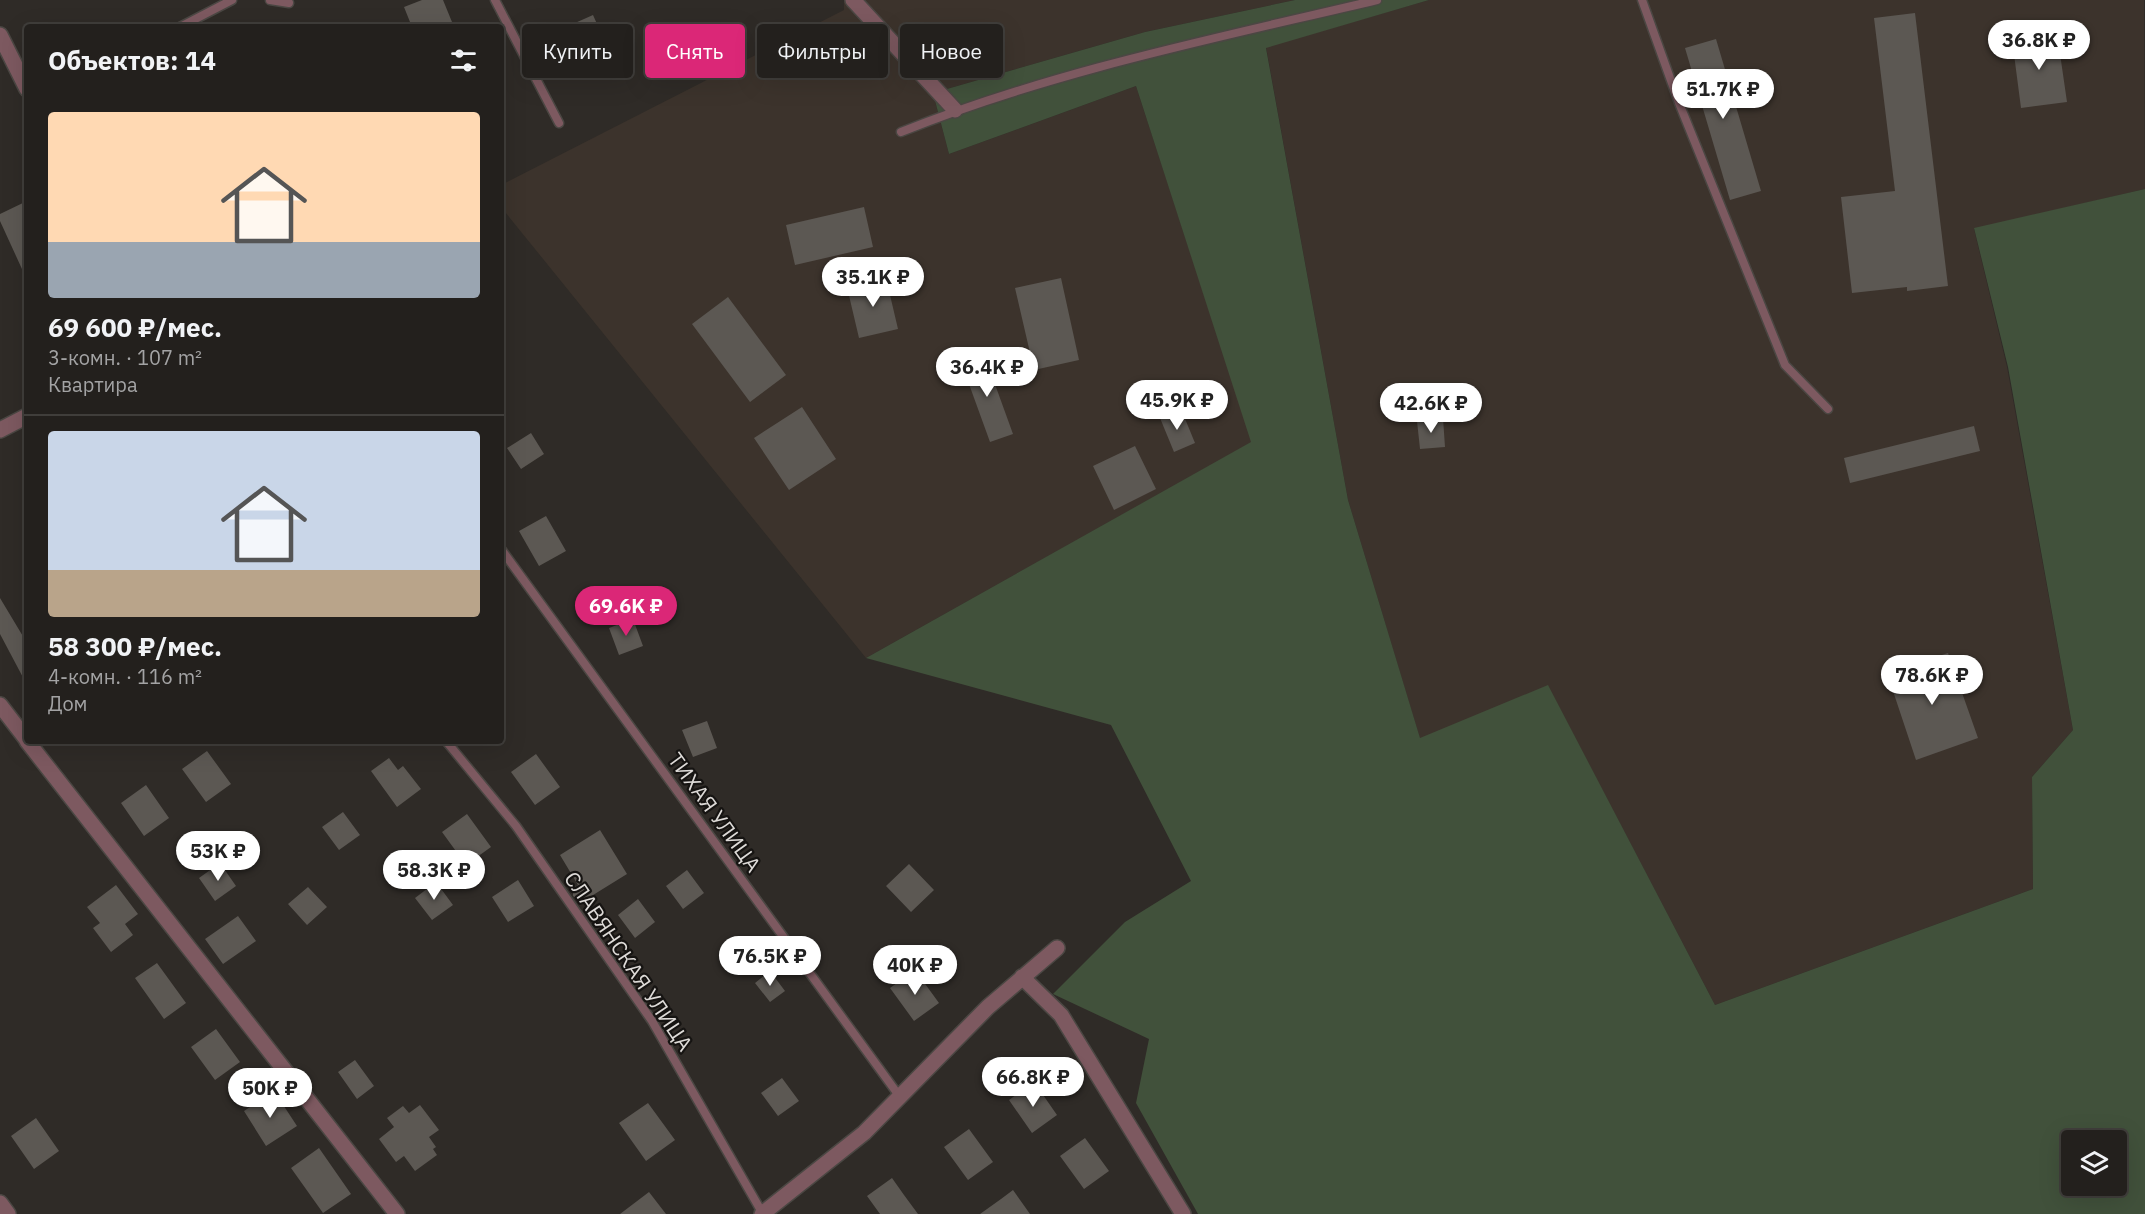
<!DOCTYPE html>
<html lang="ru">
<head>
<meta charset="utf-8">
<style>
  body { margin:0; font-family:"IBM Plex Sans",sans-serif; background:#2b2826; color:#f1f3f6; height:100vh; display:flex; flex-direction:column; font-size:22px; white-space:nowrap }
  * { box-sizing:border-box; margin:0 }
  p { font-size:20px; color:#a3a3a4 }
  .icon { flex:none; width:33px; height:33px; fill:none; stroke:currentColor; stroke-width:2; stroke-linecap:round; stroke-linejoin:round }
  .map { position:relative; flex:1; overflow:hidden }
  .sheet { position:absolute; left:24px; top:24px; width:480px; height:720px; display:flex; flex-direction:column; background:#23201d; border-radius:6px; box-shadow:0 6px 24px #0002,0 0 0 2px #403e3b }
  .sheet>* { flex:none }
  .top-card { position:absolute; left:522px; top:24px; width:570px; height:54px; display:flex; gap:12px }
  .buttons { position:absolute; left:2061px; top:1130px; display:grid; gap:12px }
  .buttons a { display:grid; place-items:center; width:66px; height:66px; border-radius:6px; background:#23201d; box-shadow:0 6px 24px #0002,0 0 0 2px #403e3b; font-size:30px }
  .price { position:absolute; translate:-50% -51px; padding:0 14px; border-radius:21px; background:#fff; color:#222; font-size:20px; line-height:39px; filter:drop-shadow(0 2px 3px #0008) }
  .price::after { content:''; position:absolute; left:50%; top:36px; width:18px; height:14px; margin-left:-9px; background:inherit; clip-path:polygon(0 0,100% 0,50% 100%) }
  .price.on { background:#db2777; color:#fff }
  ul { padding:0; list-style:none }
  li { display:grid; align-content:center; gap:12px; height:318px; padding:0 24px }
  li+li { border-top:2px solid #403e3b }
  li span { display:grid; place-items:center; height:186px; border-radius:6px; color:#555 }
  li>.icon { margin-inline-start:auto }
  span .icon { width:108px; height:108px; fill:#fffc; stroke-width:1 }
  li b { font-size:26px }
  h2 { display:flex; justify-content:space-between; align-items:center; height:72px; padding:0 24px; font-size:26px }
  .pill { padding:0 21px; border-radius:6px; background:#23201d; box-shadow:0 6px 24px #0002,0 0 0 2px #403e3b; font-size:21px; line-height:54px }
  .pill.on { background:#db2777; color:#fff }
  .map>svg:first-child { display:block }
</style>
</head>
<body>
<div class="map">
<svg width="2145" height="1214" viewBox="0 0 2145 1214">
  <rect width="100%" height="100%" fill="#2f2b27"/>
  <path fill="#3c332c" d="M844 0H1295L1145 32 933 93 949 154 1136 86 1252 442 866 658 501 207V185L844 10Z
    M1429 0H2144L2145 189 1974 229 2007 367 2073 730 2032 777 2033 889 1715 1005 1548 686 1420 739 1348 500 1266 47Z"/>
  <path fill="#41513b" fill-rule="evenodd" d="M1295 0H1429L1266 48 1348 500 1420 738 1548 685 1715 1005 2033 889 2032 777 2073 730 2008 367 1974 228 2145 189V1214H1198L1136 1103 1149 1039 1053 994 1125 922 1191 881 1111 725 866 658 1251 442 1136 86 949 154 933 93 1145 32ZM2072 1140H2116V1185H2072Z"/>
  <path fill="#5c5853" d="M422 0H443L452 22 440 27H412L404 7Z
    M1915 13 1948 286 1907 291V287L1852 293 1841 197 1895 191 1874 18Z
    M593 15 611 55 565 75 548 35Z
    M2057 33 2067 102 2021 108 2012 39Z
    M1716 39 1761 191 1730 200 1685 48Z
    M27 201V280L0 221V214Z
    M864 207 873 247 795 265 786 225Z
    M886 278 898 329 859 338 847 287Z
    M1061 278 1079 360 1034 370 1015 288Z
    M728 297 786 375 750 402 692 324Z
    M984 354 1013 434 990 442 961 362Z
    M802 407 836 459 789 490 754 438Z
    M1181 409 1195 443 1174 452 1160 418Z
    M1443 418 1445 447 1420 449 1417 421Z
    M1974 426 1980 451 1850 483 1844 458Z
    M531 433 544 454 521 469 507 448Z
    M1135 446 1156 489 1114 510 1093 466Z
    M546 516 566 551 539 566 519 531Z
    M0 598 27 643V685L0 634Z
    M633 619 643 646 619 655 609 628Z
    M1948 653 1978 738 1916 760 1887 673Z
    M707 721 717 748 693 757 682 730Z
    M207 751 231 784 206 802 182 769Z
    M536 754 560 787 535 805 511 772Z
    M389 758 398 770 403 766 421 789 397 807 371 771Z
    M146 785 169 818 144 836 121 803Z
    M343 812 360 835 339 850 322 827Z
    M467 814 491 847 466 865 442 832Z
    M600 830 627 874 585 900 578 899 573 896V888L578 885 560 855Z
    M220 863 236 886 215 901 199 878Z
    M909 864 934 890 911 912 886 886Z
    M687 870 704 893 683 909 666 886Z
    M518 880 534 906 508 922 492 897Z
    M436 882 453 905 432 920 415 898Z
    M116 885 138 914 125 924 133 935 111 952 93 928 100 923 87 907Z
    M308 887 327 907 307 925 288 904Z
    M638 899 655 922 635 938 618 915Z
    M238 916 256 941 223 964 205 939Z
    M157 963 186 1003 164 1019 135 978Z
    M915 970 939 1003 914 1021 890 988Z
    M770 971 785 991 770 1002 755 983Z
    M216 1029 240 1062 215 1080 191 1047Z
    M355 1060 374 1086 357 1099 338 1072Z
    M782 1078 799 1101 778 1116 761 1093Z
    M1034 1082 1057 1115 1032 1133 1009 1100Z
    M274 1091 297 1126 266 1146 244 1111Z
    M648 1103 675 1140 646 1161 619 1123Z
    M420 1105 439 1130 429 1137 436 1147 433 1149 437 1155 415 1171 404 1156 396 1162 379 1139 394 1127 387 1118 403 1106 409 1113Z
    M36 1118 59 1151 34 1169 11 1136Z
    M969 1129 993 1162 968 1180 944 1147Z
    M1085 1138 1109 1171 1084 1189 1060 1156Z
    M319 1148 351 1194 323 1213 291 1168Z
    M892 1178 904 1195 918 1214H880L867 1196Z
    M1013 1190 1030 1214H980L1001 1199Z
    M649 1192 666 1214H620Z"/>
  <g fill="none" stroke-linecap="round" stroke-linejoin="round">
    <g stroke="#4b4743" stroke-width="11">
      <path id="service" d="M270 0 289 3
        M495 0 559 123
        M1642 0 1679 103 1785 365 1828 409
        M180 27 232 0
        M901 132C1053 71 1217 38 1377 0
        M501 549 900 1097
        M446 741 516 826 652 1021 763 1214"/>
    </g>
    <g stroke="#4b4743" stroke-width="18">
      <path id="minor" d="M853 0 955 110
        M0 35 27 89
        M0 430 27 416
        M0 705 27 740
        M27 741 397 1214
        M1022 977 1061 1015 1183 1214
        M0 1203 8 1214
        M762 1214 864 1133 988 1007 1057 948"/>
    </g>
    <use href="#service" stroke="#7d5960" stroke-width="8"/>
    <use href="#minor" stroke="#7d5960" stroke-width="15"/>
  </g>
  <g text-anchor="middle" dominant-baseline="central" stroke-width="4.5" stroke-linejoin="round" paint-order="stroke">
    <g font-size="21" fill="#dedbd8" stroke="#161412">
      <text transform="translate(715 812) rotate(54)">ТИХАЯ УЛИЦА</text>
      <text transform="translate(629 961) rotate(56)">СЛАВЯНСКАЯ УЛИЦА</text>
    </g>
  </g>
</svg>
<div class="buttons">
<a><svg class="icon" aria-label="layers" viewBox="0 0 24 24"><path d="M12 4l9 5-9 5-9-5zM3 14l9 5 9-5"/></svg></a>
</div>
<b class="price" style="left:2039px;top:71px">36.8K ₽</b>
<b class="price" style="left:1723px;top:120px">51.7K ₽</b>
<b class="price" style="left:873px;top:308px">35.1K ₽</b>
<b class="price" style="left:987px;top:398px">36.4K ₽</b>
<b class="price" style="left:1177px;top:431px">45.9K ₽</b>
<b class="price" style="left:1431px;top:434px">42.6K ₽</b>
<b class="price on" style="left:626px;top:637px">69.6K ₽</b>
<b class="price" style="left:1932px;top:706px">78.6K ₽</b>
<b class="price" style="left:218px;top:882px">53K ₽</b>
<b class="price" style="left:434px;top:901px">58.3K ₽</b>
<b class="price" style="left:770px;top:987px">76.5K ₽</b>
<b class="price" style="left:915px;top:996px">40K ₽</b>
<b class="price" style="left:1033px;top:1108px">66.8K ₽</b>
<b class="price" style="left:270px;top:1119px">50K ₽</b>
<div class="top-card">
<a class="pill">Купить</a>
<a class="pill on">Снять</a>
<a class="pill">Фильтры</a>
<a class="pill">Новое</a>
</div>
<section class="sheet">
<h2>Объектов: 14<svg class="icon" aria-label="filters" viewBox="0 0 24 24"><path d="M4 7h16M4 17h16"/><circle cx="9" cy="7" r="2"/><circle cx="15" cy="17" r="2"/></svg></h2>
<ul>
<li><span style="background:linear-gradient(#ffd9b3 70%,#9aa5b1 0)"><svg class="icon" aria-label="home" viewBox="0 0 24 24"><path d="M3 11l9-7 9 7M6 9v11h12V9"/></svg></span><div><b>69 600 ₽/мес.</b><p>3-комн. · 107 m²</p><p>Квартира</p></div></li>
<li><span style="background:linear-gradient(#c9d6e8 75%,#b9a48a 0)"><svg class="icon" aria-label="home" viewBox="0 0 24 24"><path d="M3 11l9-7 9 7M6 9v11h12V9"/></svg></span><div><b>58 300 ₽/мес.</b><p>4-комн. · 116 m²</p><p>Дом</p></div></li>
</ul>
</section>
</div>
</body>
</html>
